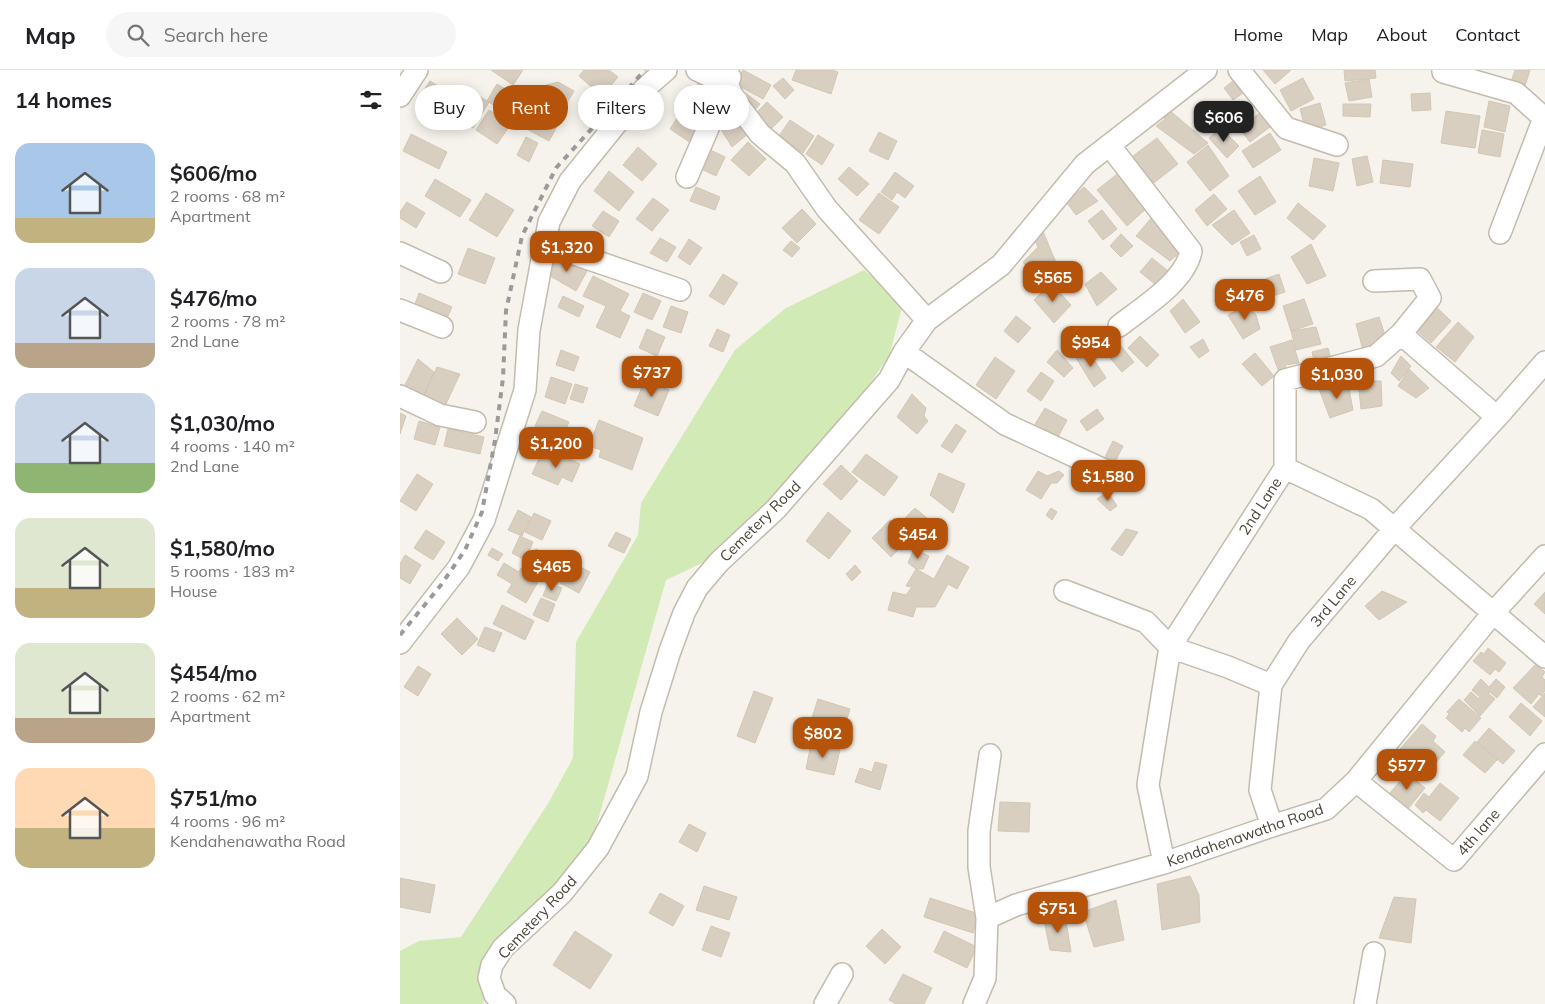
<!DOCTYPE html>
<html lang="en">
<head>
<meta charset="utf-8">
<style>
  body { margin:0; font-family:Mulish,sans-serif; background:#f6f6f6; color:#202124; height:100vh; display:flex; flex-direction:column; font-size:19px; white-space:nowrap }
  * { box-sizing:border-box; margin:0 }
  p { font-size:16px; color:#757577 }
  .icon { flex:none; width:28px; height:28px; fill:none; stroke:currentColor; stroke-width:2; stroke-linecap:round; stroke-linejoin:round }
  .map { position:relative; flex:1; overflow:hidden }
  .side { display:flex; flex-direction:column; background:#fff; width:400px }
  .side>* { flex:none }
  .hud { position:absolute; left:15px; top:15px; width:475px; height:45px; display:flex; gap:10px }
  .price { position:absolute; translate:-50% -42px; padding:0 11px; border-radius:10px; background:#b45309; color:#fff; font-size:16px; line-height:32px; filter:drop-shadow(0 1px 2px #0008) }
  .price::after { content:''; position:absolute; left:50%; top:30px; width:15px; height:11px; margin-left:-8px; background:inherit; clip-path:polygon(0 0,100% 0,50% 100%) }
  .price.active { background:#222; color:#fff }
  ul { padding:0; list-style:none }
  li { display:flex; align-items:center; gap:15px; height:125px; padding:0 15px }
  li span { display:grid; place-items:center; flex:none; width:140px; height:100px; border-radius:15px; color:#555 }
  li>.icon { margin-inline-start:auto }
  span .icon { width:60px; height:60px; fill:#fffc; stroke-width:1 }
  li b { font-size:21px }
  h2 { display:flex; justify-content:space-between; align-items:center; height:60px; padding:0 15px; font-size:21px }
  .pill { padding:0 18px; border-radius:22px; background:#fff; box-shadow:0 2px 12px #0003; font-size:18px; line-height:45px }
  .pill.active { background:#b45309; color:#fff }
  header { display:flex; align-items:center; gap:30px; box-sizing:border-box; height:70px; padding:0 25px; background:#fff; border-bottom:1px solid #e0e0e0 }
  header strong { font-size:24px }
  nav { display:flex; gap:28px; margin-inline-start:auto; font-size:18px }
  .search { width:350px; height:45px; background:#f6f6f6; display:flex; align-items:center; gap:12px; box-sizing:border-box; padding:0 18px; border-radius:28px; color:#757577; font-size:19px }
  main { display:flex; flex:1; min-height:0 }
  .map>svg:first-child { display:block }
</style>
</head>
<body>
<header>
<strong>Map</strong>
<div class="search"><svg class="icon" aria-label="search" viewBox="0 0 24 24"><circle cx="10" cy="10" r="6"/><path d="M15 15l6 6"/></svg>Search here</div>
<nav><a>Home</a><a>Map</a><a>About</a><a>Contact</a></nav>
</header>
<main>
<section class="side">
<h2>14 homes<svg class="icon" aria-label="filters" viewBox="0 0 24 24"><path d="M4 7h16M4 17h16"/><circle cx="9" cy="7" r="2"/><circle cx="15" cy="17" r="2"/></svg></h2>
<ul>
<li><span style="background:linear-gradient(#a9c7e8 75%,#c2b280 0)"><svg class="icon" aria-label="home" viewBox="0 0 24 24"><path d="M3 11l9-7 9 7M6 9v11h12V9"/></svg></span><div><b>$606/mo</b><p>2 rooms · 68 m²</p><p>Apartment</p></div></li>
<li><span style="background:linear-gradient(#c9d6e8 75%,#b9a48a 0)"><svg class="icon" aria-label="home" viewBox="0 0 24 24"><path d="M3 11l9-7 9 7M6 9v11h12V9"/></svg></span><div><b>$476/mo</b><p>2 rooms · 78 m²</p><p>2nd Lane</p></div></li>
<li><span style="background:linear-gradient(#c9d6e8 70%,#8fb573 0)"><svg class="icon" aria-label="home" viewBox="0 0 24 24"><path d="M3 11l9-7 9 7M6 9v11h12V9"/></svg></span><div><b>$1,030/mo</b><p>4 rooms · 140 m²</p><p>2nd Lane</p></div></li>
<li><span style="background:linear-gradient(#dfe7d0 70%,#c2b280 0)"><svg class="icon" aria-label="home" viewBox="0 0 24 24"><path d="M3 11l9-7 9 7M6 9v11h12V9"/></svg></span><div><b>$1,580/mo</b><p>5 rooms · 183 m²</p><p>House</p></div></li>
<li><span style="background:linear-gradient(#dfe7d0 75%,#b9a48a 0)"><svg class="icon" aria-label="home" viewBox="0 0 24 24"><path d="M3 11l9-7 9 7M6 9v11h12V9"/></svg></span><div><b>$454/mo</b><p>2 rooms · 62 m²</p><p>Apartment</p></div></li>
<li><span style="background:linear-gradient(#ffd9b3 60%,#c2b280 0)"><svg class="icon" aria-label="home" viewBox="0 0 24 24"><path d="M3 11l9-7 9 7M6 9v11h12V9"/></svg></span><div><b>$751/mo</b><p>4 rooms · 96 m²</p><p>Kendahenawatha Road</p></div></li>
</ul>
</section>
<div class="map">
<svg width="1145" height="934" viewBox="0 0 1145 934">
  <rect width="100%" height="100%" fill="#f6f3ec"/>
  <path fill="#d2eab5" d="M464 200 503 234 489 286 412 397 347 472 266 510 191 775 94 895 83 934H0V881L19 871 61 867 149 732 173 688 176 572 238 465 241 433 335 280 386 238Z"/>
  <path fill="#d8cfc1" stroke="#d3c7b4" d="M91 0H123L113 15Z
    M184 0H209L218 7 202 26 179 6Z
    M343 0 371 15 363 29 336 14Z
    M396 0H432L438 2 431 24 392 10Z
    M863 0H891L875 14Z
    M944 0H975L976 8 945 11Z
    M1115 0H1130L1124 19 1110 15Z
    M383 8 394 20 385 29 373 16Z
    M903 8 914 29 891 41 880 20Z
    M969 9 972 27 949 31 945 13Z
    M30 11 55 26 43 47 17 31Z
    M299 11 318 20 308 41 289 32Z
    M833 11 843 23 833 30 824 18Z
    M158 12 174 21 159 46 134 32 143 16Z
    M97 14 114 24 103 41 87 31Z
    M337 17 360 34 350 46Z
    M72 22 89 32 73 58 56 47Z
    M1030 23 1031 40 1012 41 1011 24Z
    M1089 31 1110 36 1105 62 1084 57Z
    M367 32 383 47 368 62 352 47Z
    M920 33 926 55 906 61 900 39Z
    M328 34 348 64 332 77 317 53Z
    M846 34 854 43 835 59 828 51Z
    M943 34H971L970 47 943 46Z
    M136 37 161 49 149 71 125 58Z
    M283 39 304 53 291 73 270 59Z
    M768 39 808 73 794 84 756 56 765 49 760 44Z
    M89 40 111 54 97 74 76 60Z
    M1046 41 1080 46 1075 78 1041 73Z
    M860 43 870 57 850 72 839 58Z
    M390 50 414 66 403 83 379 66Z
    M821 58 839 76 827 88 809 68Z
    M1082 60 1104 64 1100 87 1078 83Z
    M479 62 497 71 488 90 469 81Z
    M870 63 881 80 853 98 842 81Z
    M11 64 47 82 39 99 3 81Z
    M418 65 434 75 422 95 406 84Z
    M126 67 138 73 129 92 117 85Z
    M757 68 778 94 750 116 725 92Z
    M348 72 366 89 349 106 331 90Z
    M808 75 829 106 810 121 787 92Z
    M238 77 257 94 242 111 223 95Z
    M306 78 325 87 316 106 297 97Z
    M967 86 973 112 957 116 952 89Z
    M914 88 939 93 933 121 909 116Z
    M983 90 1013 94 1010 117 980 113Z
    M449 97 469 114 457 126 438 109Z
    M209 101 234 122 219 141 194 121Z
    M721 101 748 137 727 156 697 120Z
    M495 102 514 116 505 128 497 122 492 130 481 122Z
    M860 106 876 132 855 145 838 121Z
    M35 109 71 130 60 147 25 126Z
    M296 117 320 127 315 140 290 131Z
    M684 117 698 131 676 145 664 129 671 121 676 124Z
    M86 123 114 140 97 167 69 150Z
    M479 123 499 137 479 164 459 150Z
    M814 124 827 139 807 156 795 140Z
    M253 128 269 140 252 161 236 149Z
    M7 132 25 143 16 158 0 148V142Z
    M898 133 926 156 913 170 887 148Z
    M402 139 416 154 397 173 382 158Z
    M702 140 717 159 703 170 688 151Z
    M834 140 850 163 832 175 812 155Z
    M203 141 219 151 209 167 192 156Z
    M753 146 780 182 770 191 736 166Z
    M642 159 657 195 638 211 623 192 638 177 634 168Z
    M721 164 733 176 721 187 710 176Z
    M854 165 861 179 847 186 840 172Z
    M260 168 276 177 267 192 250 183Z
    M289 169 302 178 290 195 278 187Z
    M391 171 400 178 392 187 383 180Z
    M911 174 926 206 907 214 891 187Z
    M68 178 95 188 85 214 58 204Z
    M159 185 187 201 176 221 147 204Z
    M752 188 773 205 761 219 740 202Z
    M701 202 717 219 697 236 685 214Z
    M323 204 338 213 324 235 309 226Z
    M879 204 885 222 870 227 865 209Z
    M193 206 229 224 220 241 230 246 220 268 196 257 206 236 183 226Z
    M651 213 671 235 654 253 634 230Z
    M19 223 52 237 44 255 12 242Z
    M243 223 261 231 252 250 234 242Z
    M163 226 184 236 179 247 158 237Z
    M783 229 800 252 785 263 770 241Z
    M904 229 913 254 891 261 883 236Z
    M847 234 856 245 860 259 843 269 828 245Z
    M1034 235 1051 251 1031 273 1014 258Z
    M271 236 288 242 281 263 263 257Z
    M616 246 631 258 618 273 604 261Z
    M979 247 986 268 963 280 956 254Z
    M1058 252 1074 267 1055 292 1036 277Z
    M916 257 921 274 896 280 891 261Z
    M247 259 265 267 257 286 239 278Z
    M317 259 330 265 323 282 309 276Z
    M740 266 759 285 747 297 728 278Z
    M803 269 809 281 799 288 790 277Z
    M892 270 899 293 885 295 889 304 881 308 870 277Z
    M717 271 734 292 722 302 704 281Z
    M928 278 932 292 915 295 912 282Z
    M687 279 706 308 694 317 676 288Z
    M161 280 179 287 174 301 156 295Z
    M657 280 673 298 664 307 647 292Z
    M855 283 874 306 862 316 842 294Z
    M1001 286 1011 296 999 311 991 303Z
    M595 287 615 301 596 329 576 315Z
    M18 289 34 302 22 329 2 321Z
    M37 297 60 304 44 338 22 330Z
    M1009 299 1029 318 1016 328 998 316Z
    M641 302 654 311 641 331 627 321Z
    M151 307 172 314 165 334 145 327Z
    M245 310 269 320 258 346 234 336Z
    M958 311H981L982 336 961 339Z
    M948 313 953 340 930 348 919 319Z
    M175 314 188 318 183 333 170 329Z
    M512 324 526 338 524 346 528 351 517 364 497 347Z
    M645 338 667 350 657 369 634 356Z
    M697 339 704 349 687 361 680 351Z
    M142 341 169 352 159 374 143 368 146 361 135 356Z
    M0 343 6 346 0 364Z
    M199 350 243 368 232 400 199 387 201 380 189 376Z
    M19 351 40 357 35 375 14 369Z
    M556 354 566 361 552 383 541 376Z
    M48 359 84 367 80 384 44 376Z
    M713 371 723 376 712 398 702 393Z
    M142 382 162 391 164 386 180 394 172 412 162 407 158 415 132 404Z
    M466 384 498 407 484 426 452 402Z
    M441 395 458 411 441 430 423 414Z
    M638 401 647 406 659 401 664 405 657 413H651L641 429 626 420Z
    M539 403 565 414 553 443 530 425Z
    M17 404 33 414 16 441 0 431Z
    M708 422 717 436 710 441 697 429Z
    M515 438 528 449 519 460 505 448Z
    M651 438 657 442 652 450 646 445Z
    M118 440 131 447 122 466 108 460Z
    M428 442 451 461 429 489 406 471Z
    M134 443 151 451 142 470 125 462Z
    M490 450 509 468 491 487 472 468Z
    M726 459 738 462 722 486 711 479Z
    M26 460 45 472 33 490 14 478Z
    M216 462 231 469 224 483 208 476Z
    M120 466 133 472 125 490 112 483Z
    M92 478 103 484 98 491 88 485Z
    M136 479 150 487 140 505 126 497Z
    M514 479 529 486 523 499H516L508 493Z
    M5 485 21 495 10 514 0 508V494Z
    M153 485 169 493 157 515 141 507Z
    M547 485 569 497 557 519 548 514 535 537H516L513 547 488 540 493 522 506 525 512 517 506 516 516 499 534 509Z
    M171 492 190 502 179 523 160 513Z
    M104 493 119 502 121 498 140 508 126 533 107 522 112 514 97 505Z
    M455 495 461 502 452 511 446 504Z
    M148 513 162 518 156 531 143 526Z
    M982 521 1007 532 979 550 965 536Z
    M1145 522V544L1134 534Z
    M141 528 155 534 148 552 133 545Z
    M102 535 134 551 125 570 93 554Z
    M57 548 78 569 62 585 41 564Z
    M85 557 102 563 94 582 77 575Z
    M1088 578 1106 593 1099 602 1095 599 1090 605 1073 591 1081 582 1084 584Z
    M1136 594 1145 602 1142 607 1145 610V621L1141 626 1139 624 1131 634 1113 618Z
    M18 596 31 604 18 626 4 617Z
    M1081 609 1089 617 1096 609 1105 617 1097 628 1090 622 1088 623 1095 629 1080 646 1064 630 1071 622 1079 629 1080 627 1072 620Z
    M354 621 373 628 355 673 337 666Z
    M1145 623V647L1133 637Z
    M418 629 450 639 438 677 406 667Z
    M1059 629 1081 648 1069 662 1065 658 1062 662 1046 648 1049 644 1047 642Z
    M1121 633 1142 651 1130 666 1109 647Z
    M1022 654 1036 666 1033 671 1045 682 1030 699 1018 688 1014 692 1000 679Z
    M1089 658 1115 681 1103 694 1077 672Z
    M1075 671 1097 690 1085 703 1063 685Z
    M411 674 440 680 434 705 406 699Z
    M475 692 487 695 480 720 455 712 460 698 472 702Z
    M1007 703 1025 718 1007 740 989 724Z
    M1040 713 1059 728 1040 751 1026 740 1023 743 1015 735 1024 723 1029 727Z
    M600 732 630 733 629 762 598 761Z
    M289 754 306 763 297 782 279 772Z
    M790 806 799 825 800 852 762 860 757 814Z
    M0 808 35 815 30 843 0 837Z
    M304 816 337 827 329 850 296 840Z
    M260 823 284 836 273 856 249 843Z
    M994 827 1016 829 1011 873 979 868Z
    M530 828 579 844 573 863 524 847Z
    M716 830 724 870 694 877 683 842Z
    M665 845 671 882 650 880 644 850Z
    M311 856 330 863 321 887 302 880Z
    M482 859 501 877 485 894 466 876Z
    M175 861 212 885 190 919 153 895Z
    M544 861 577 877 567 898 534 882Z
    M503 904 532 918 524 934H496L489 930Z"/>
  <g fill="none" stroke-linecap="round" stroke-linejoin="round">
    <g stroke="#c2bbae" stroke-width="24">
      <path id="minor" d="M839 0 886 58 937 75
        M1043 0V2L1116 23 1144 48 1100 163
        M0 26 17 0
        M710 76 791 181C785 212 743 237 719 256
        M287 107 330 7
        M145 174 280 220
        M0 183 41 202
        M974 211 1020 209 1030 228 1001 264
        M0 240 42 257
        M527 250 601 195 685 94 806 0
        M504 282 605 354 717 406
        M0 326 40 345 75 352
        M885 398 971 439 1145 587
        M665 521 746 552 770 577 828 597 871 615
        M0 573 59 497 84 450 125 320 129 260 149 152 170 111 245 18 266 0
        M956 711 1054 790 1145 684
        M872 756 860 720 871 615 899 571 995 458 1097 347 1145 292
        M764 793 748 715 770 577 885 398V310L976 286 1001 264 1097 347
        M587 848 579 797V761L590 685
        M105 934 95 925 89 908 92 895 103 878 162 823 198 778 237 706 251 642 270 581 284 543 297 518 319 492 376 439 489 310 504 282 527 250 427 139 395 93 360 64 335 31 327 14 297 0
        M425 934 442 904
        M574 934 585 908 587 848 616 835 764 793 872 756 926 739 956 711 1093 543 1145 486
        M965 934 974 883"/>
    </g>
    <use href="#minor" stroke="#fff" stroke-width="21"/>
    <path stroke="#9a9a9a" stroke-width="4" stroke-dasharray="6 6" stroke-linecap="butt" d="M0 565 41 515 65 480 82 442 95 370 103 308 106 241 122 166 156 98 245 0"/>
  </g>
  <g text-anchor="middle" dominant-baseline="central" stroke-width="4" stroke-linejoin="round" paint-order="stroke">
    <g font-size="15" fill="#4b4439" stroke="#fff">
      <text transform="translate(860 436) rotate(-57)">2nd Lane</text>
      <text transform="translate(360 451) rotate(-45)">Cemetery Road</text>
      <text transform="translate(933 531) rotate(-50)">3rd Lane</text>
      <text transform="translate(1078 762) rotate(-49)">4th lane</text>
      <text transform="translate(845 765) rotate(-19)">Kendahenawatha Road</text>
      <text transform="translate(137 847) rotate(-47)">Cemetery Road</text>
    </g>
  </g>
</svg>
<b class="price active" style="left:824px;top:73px">$606</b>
<b class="price" style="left:167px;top:203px">$1,320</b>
<b class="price" style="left:653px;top:233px">$565</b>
<b class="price" style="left:845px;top:251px">$476</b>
<b class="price" style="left:691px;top:298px">$954</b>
<b class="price" style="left:252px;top:328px">$737</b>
<b class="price" style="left:937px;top:330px">$1,030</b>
<b class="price" style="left:156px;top:399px">$1,200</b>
<b class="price" style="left:708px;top:432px">$1,580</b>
<b class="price" style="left:518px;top:490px">$454</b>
<b class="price" style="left:152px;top:522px">$465</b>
<b class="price" style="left:423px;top:689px">$802</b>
<b class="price" style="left:1007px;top:721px">$577</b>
<b class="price" style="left:658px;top:864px">$751</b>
<div class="hud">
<a class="pill">Buy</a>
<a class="pill active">Rent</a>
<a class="pill">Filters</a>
<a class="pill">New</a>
</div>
</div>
</main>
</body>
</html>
